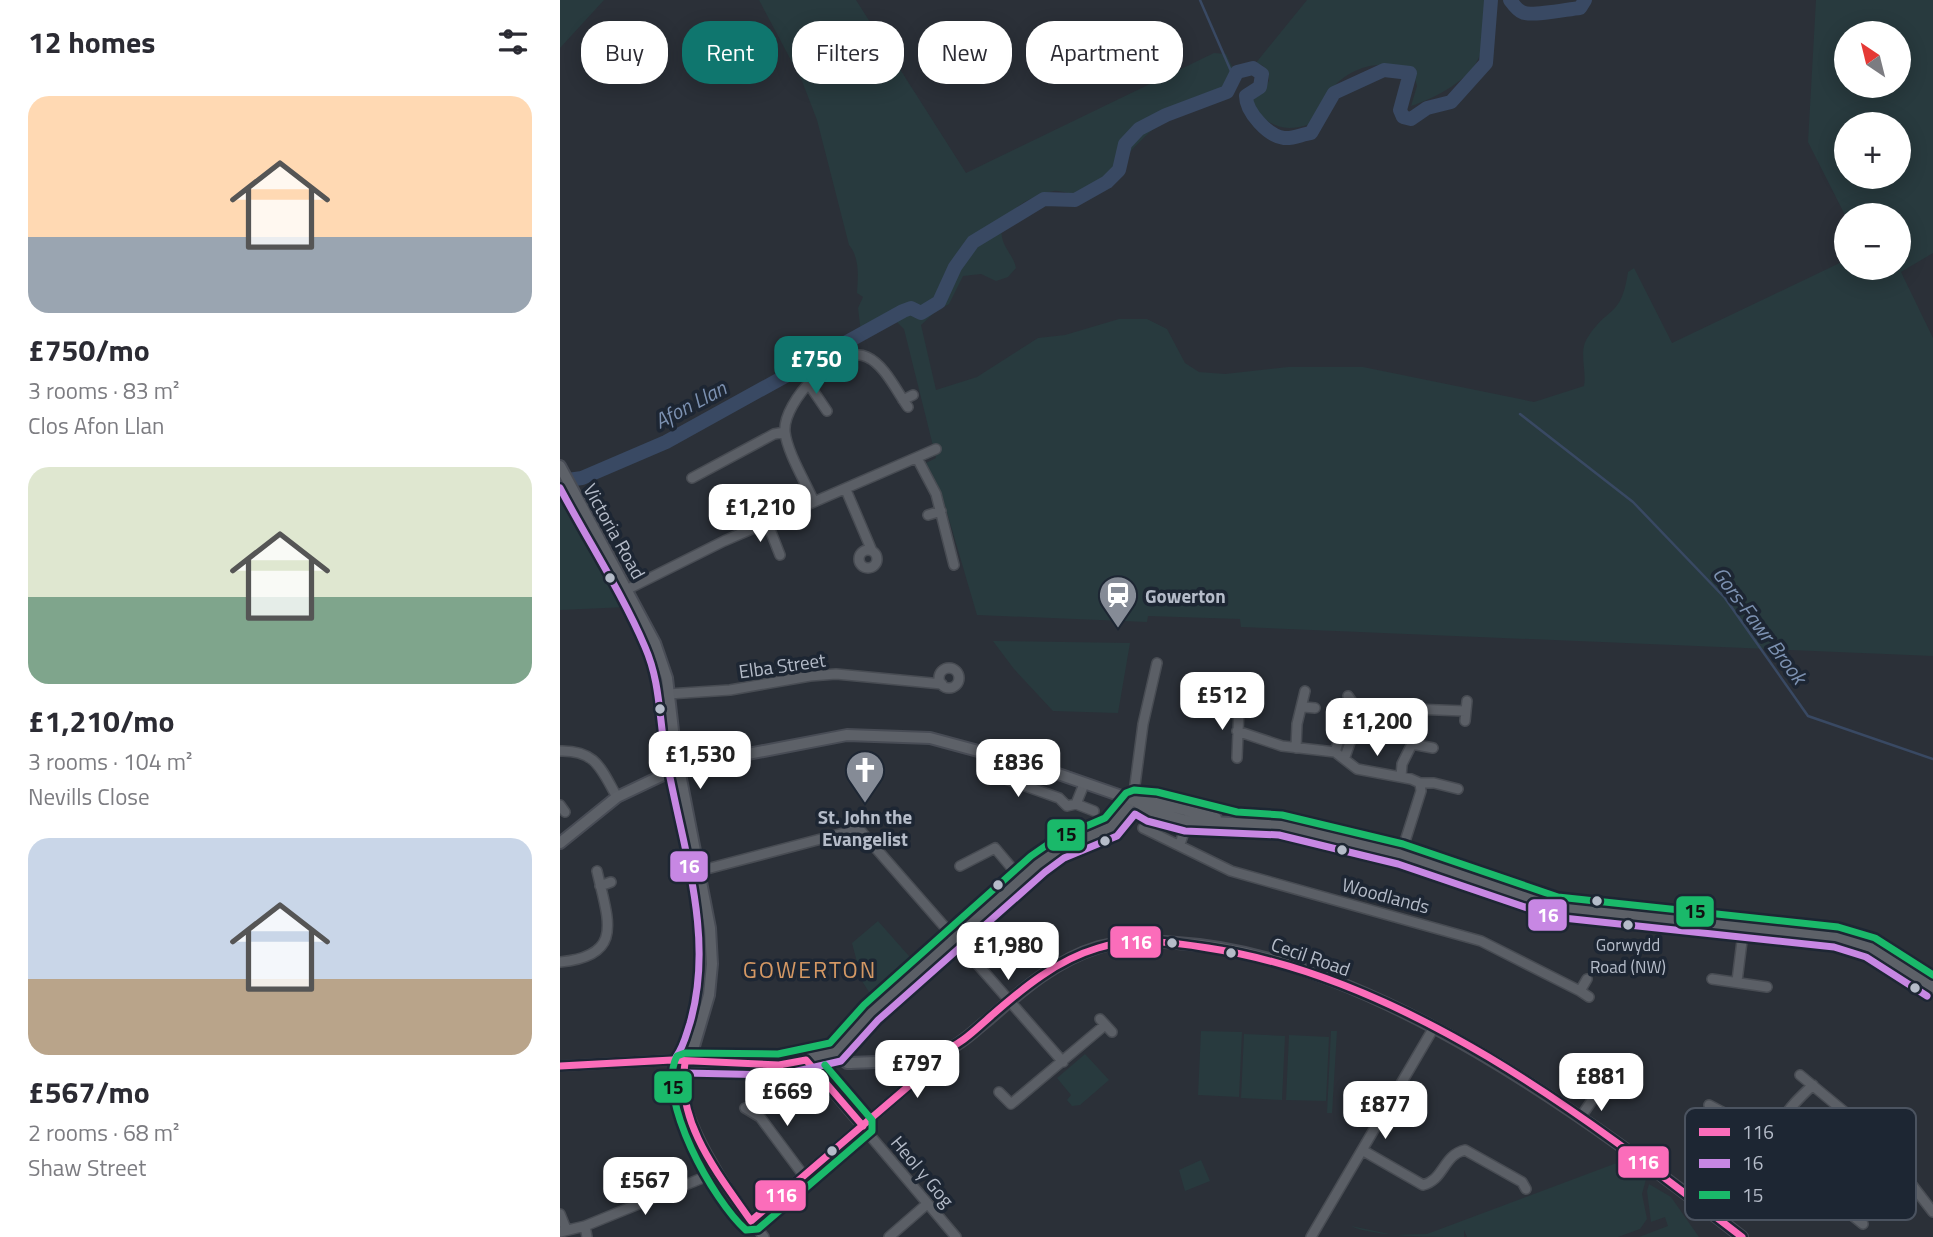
<!DOCTYPE html>
<html lang="en">
<head>
<meta charset="utf-8">
<style>
  body { margin:0; font-family:"Titillium Web",sans-serif; background:#f7f7f7; color:#2b2b33; height:100vh; display:flex; flex-direction:column; font-size:26px; white-space:nowrap }
  * { box-sizing:border-box; margin:0 }
  p { font-size:23px; color:#7c7c81 }
  .icon { flex:none; width:38px; height:38px; fill:none; stroke:currentColor; stroke-width:2; stroke-linecap:round; stroke-linejoin:round }
  .map { position:relative; flex:1; overflow:hidden }
  .drawer { display:flex; flex-direction:column; background:#fff; width:560px }
  .drawer>* { flex:none }
  .top-card { position:absolute; left:21px; top:21px; width:665px; height:63px; display:flex; gap:14px }
  .needle { width:46px; rotate:325deg }
  .tools { position:absolute; left:1274px; top:21px; display:grid; gap:14px }
  .tools a { display:grid; place-items:center; width:77px; height:77px; border-radius:50%; background:#fff; box-shadow:0 4px 18px #0003; font-size:35px }
  .price { position:absolute; translate:-50% -60px; padding:0 16px; border-radius:14px; background:#fff; color:#222; font-size:23px; line-height:46px; filter:drop-shadow(0 2px 4px #0008) }
  .price::after { content:''; position:absolute; left:50%; top:42px; width:21px; height:16px; margin-left:-10px; background:inherit; clip-path:polygon(0 0,100% 0,50% 100%) }
  .price.selected { background:#0f766e; color:#fff }
  ul { padding:0; list-style:none }
  li { display:grid; align-content:center; gap:14px; height:371px; padding:0 28px }
  li span { display:grid; place-items:center; height:217px; border-radius:21px; color:#555 }
  li>.icon { margin-inline-start:auto }
  span .icon { width:126px; height:126px; fill:#fffc; stroke-width:1 }
  li b { font-size:30px }
  h2 { display:flex; justify-content:space-between; align-items:center; height:84px; padding:0 28px; font-size:30px }
  .pill { padding:0 24px; border-radius:28px; background:#fff; box-shadow:0 4px 18px #0003; font-size:24px; line-height:63px }
  .pill.selected { background:#0f766e; color:#fff }
  main { display:flex; flex:1; min-height:0 }
  .map>svg:first-child { display:block }
</style>
</head>
<body>
<main>
<section class="drawer">
<h2>12 homes<svg class="icon" aria-label="filters" viewBox="0 0 24 24"><path d="M4 7h16M4 17h16"/><circle cx="9" cy="7" r="2"/><circle cx="15" cy="17" r="2"/></svg></h2>
<ul>
<li><span style="background:linear-gradient(#ffd9b3 65%,#9aa5b1 0)"><svg class="icon" aria-label="home" viewBox="0 0 24 24"><path d="M3 11l9-7 9 7M6 9v11h12V9"/></svg></span><div><b>£750/mo</b><p>3 rooms · 83 m²</p><p>Clos Afon Llan</p></div></li>
<li><span style="background:linear-gradient(#dfe7d0 60%,#7fa58c 0)"><svg class="icon" aria-label="home" viewBox="0 0 24 24"><path d="M3 11l9-7 9 7M6 9v11h12V9"/></svg></span><div><b>£1,210/mo</b><p>3 rooms · 104 m²</p><p>Nevills Close</p></div></li>
<li><span style="background:linear-gradient(#c9d6e8 65%,#b9a48a 0)"><svg class="icon" aria-label="home" viewBox="0 0 24 24"><path d="M3 11l9-7 9 7M6 9v11h12V9"/></svg></span><div><b>£567/mo</b><p>2 rooms · 68 m²</p><p>Shaw Street</p></div></li>
</ul>
</section>
<div class="map">
<svg width="1373" height="1237" viewBox="0 0 1373 1237">
  <rect width="100%" height="100%" fill="#2b3038"/>
  <path fill="#283a3e" fill-rule="evenodd" d="M0 0H44L0 48Z
    M199 0H296L406 173 654 53 666 54 678 79C662 107 627 107 602 123 571 143 552 183 515 193 508 195 501 190 494 191 476 194 449 207 443 225 437 244 453 252 456 268L448 277 436 281 421 274 403 276 389 304 376 311 361 325 376 390 417 377 478 338 505 335 559 319H587L607 329 625 363 639 372 665 374 728 367H803L974 402 1024 386C1027 370 1018 351 1028 337 1049 305 1061 318 1068 272L1074 268 1112 343 1286 260V268H1339V215L1286 217 1248 142 1256 0H1373V253L1341 272 1373 338V656L681 627 680 619 588 616 587 622 417 615 381 492 366 463 376 458 344 329 336 321 302 341 298 308 303 297 297 293C298 277 300 258 289 245L257 120 242 81ZM1286 33H1339V86H1286ZM1286 124H1339V177H1286Z
    M747 0H924C924 17 925 38 920 55 911 80 875 98 851 106L857 86 854 75C825 56 788 65 767 95 761 104 757 115 750 124 724 133 705 127 692 101L709 81 708 71 702 65 695 64Z
    M0 490H3L67 607 0 610Z
    M433 641 570 643 558 713 493 711 454 669Z
    M318 921 356 964 314 1000 302 981 292 943Z
    M641 1031 682 1032 679 1097 638 1095Z
    M771 1031H777L772 1113H767Z
    M684 1034 725 1036 722 1100 681 1098Z
    M729 1035 769 1037 766 1101 726 1100Z
    M525 1054 549 1080 520 1105 512 1106 507 1100 511 1095 497 1078Z
    M641 1160 650 1181 625 1191 619 1170Z
    M1062 1161 1086 1179 1082 1194 1087 1219 1080 1229 1058 1237H907L904 1230V1237C874 1237 814 1237 791 1226L834 1235 867 1234Z
    M1089 1184 1111 1197 1139 1237H1079L1108 1226 1105 1217 1091 1222 1087 1191Z"/>
  <g fill="none" stroke-linecap="round" stroke-linejoin="round">
    <path stroke="#394963" stroke-width="2.5" d="M640 0 674 78
      M960 414 1073 502 1165 598 1248 716 1373 759"/>
    <path stroke="#394963" stroke-width="14" d="M950 0C953 4 957 10 962 12 970 17 1008 9 1020 8L1025 0
      M0 481 22 478 106 442 343 311 351 308 361 313 379 302 395 267 413 242 484 199 515 200 547 182 559 170 565 144 579 129 606 115 667 92 677 72 693 68 702 74 700 87 686 96C686 112 708 136 724 138 734 139 742 134 751 133L774 93 824 70 850 73 840 110 843 117 851 119 867 108 891 102 926 63 931 0"/>
    <g stroke="#484c53" stroke-width="12">
      <path id="minor" d="M248 383 267 411
        M343 400 353 395
        M357 458 376 494 394 565
        M132 478 214 434 225 432
        M286 490 312 551
        M254 502C246 483 227 452 225 432 222 402 278 343 307 357 325 365 337 392 348 407
        M368 515 381 511
        M207 522 220 555
        M299 559a9 9 0 1 1 18 0a9 9 0 1 1-18 0Z
        M68 589 164 541 376 449
        M379 678a10 10 0 1 1 20 0a10 10 0 1 1-20 0Z
        M108 694 170 690 250 676 276 674 382 684
        M788 696 797 709
        M674 699 679 707H697
        M744 707 755 708
        M905 721 907 701
        M677 731 722 746 775 752 797 769 851 779 860 783 861 791 841 854
        M736 748 737 724 745 691
        M0 751C36 750 41 769 57 797
        M775 752 780 737
        M785 757 794 731 795 711 801 707 905 711
        M677 758 679 707
        M426 772 499 798 507 806 516 804 534 811
        M841 777 842 764 852 744 873 748
        M860 783H874L898 789
        M516 804 524 784
        M0 805 5 812
        M583 828 671 871 921 941 1020 991 1027 979
        M620 844 629 817
        M400 866 435 848 461 879
        M139 871 299 829 503 1062
        M40 886 51 882
        M0 962C65 956 48 920 37 871
        M1152 979 1207 987
        M1177 981 1184 925
        M1020 991 1029 997
        M540 1019 552 1032
        M276 1052 311 1013 478 864 499 849 551 827 573 800 583 724 597 663
        M246 1060 396 1237
        M0 1066 112 1060 125 1063C108 1109 175 1202 204 1237
        M1240 1075 1315 1137 1373 1212
        M1253 1085C1228 1108 1205 1131 1227 1163L1303 1224
        M439 1092 451 1104 545 1025
        M1149 1105 1170 1116 1217 1131
        M185 1108 200 1117 244 1176
        M1020 1118 1057 1064
        M802 1150 863 1185C884 1180 883 1155 905 1150L962 1182 966 1189
        M0 1214 6 1229
        M191 1221 372 1066 380 1052
        M25 1226 27 1237
        M0 1232 25 1226 157 1172
        M329 1237 367 1204
        M751 1237 873 1029"/>
    </g>
    <g stroke="#484c55" stroke-width="14">
      <path id="major" d="M0 466 95 643 107 678 115 748 150 928 152 964 149 995 132 1053 125 1063
        M576 801 594 802 656 818
        M0 843 57 797 120 767 287 735 370 738 481 768 573 800 591 811 627 821 720 825 841 854 996 907 1276 937 1310 947 1373 987
        M125 1063 219 1065 276 1052 287 1063C318 1062 358 1062 387 1050 402 1044 416 1029 429 1019 462 990 496 960 539 947 565 940 591 941 617 943 808 954 1035 1122 1182 1237"/>
    </g>
    <use href="#minor" stroke="#5b5f66" stroke-width="9"/>
    <use href="#major" stroke="#5d6168" stroke-width="10"/>
    <g stroke="#1d2633" stroke-width="12">
      <path id="bus-1" d="M380 1052C401 1045 415 1030 431 1016 463 988 497 960 538 948 574 937 612 942 648 948 847 978 1026 1117 1182 1237
        M125 1063C115 1122 159 1175 191 1221L372 1066 380 1052
        M0 1066 112 1060 219 1065 246 1060 303 1126"/>
    </g>
    <g stroke="#1d2633" stroke-width="12">
      <path id="bus-2" d="M0 488C28 541 62 593 85 647 100 681 99 716 105 751 120 841 156 933 130 1023 126 1035 124 1046 116 1057
        M125 1073 220 1075 281 1061 318 1020 485 872 504 858 557 836 575 814 587 821 625 831 719 835 838 864 994 917 1274 947 1306 957 1367 996"/>
    </g>
    <g stroke="#1d2633" stroke-width="12">
      <path id="bus-3" d="M265 1065 312 1120V1131L198 1229 186 1230C154 1202 95 1098 117 1056L125 1053 218 1054 270 1043 304 1005 471 856 494 840 545 818 566 793 574 790 597 792 677 812 722 815 843 844 998 897 1278 927 1315 938 1373 975"/>
    </g>
    <use href="#bus-1" stroke="#fb6dba" stroke-width="7"/>
    <use href="#bus-2" stroke="#c787e3" stroke-width="7"/>
    <use href="#bus-3" stroke="#1ab96a" stroke-width="7"/>
  </g>
  <defs>
    <g id="station-pin" transform="scale(2.0125)"><path d="M0 17L-7.5 6A9.5 9.5 0 1 1 7.5 6Z" fill="#858b96" stroke="#1d2633"/><path d="M-3-6H3Q5-6 5-4V2Q5 4 3 4L4.5 6H3L1.5 4h-3L-3 6H-4.5L-3 4Q-5 4-5 2V-4Q-5-6-3-6ZM-3.5-4v3h7v-3ZM-3.5 1v1.5H-2V1ZM2 1v1.5H3.5V1Z" fill="#fff"/></g>
    <g id="church-pin" transform="scale(2.0125)"><path d="M0 17L-7.5 6A9.5 9.5 0 1 1 7.5 6Z" fill="#858b96" stroke="#1d2633"/><path d="M-1.2-6h2.4v3.5h3.3v2.4h-3.3V6h-2.4V-.1h-3.3v-2.4h3.3Z" fill="#fff"/></g>
  </defs>
  <g fill-rule="evenodd">
    <use href="#station-pin" x="558" y="595"/>
    <use href="#church-pin" x="305" y="770"/>
  </g>
  <g fill="#b5bcc9" stroke="#1d2633" stroke-width="2.5">
    <circle cx="50" cy="578" r="6"/>
    <circle cx="100" cy="709" r="6"/>
    <circle cx="545" cy="841" r="6"/>
    <circle cx="782" cy="850" r="6"/>
    <circle cx="438" cy="885" r="6"/>
    <circle cx="1037" cy="901" r="6"/>
    <circle cx="1068" cy="925" r="6"/>
    <circle cx="612" cy="943" r="6"/>
    <circle cx="671" cy="953" r="6"/>
    <circle cx="1355" cy="988" r="6"/>
    <circle cx="272" cy="1151" r="6"/>
  </g>
  <g text-anchor="middle" dominant-baseline="central" stroke-width="7" stroke-linejoin="round" paint-order="stroke">
    <g font-size="17" fill="#b5bcc9" stroke="#1d2633">
      <text x="1068" y="945">Gorwydd<tspan x="1068" dy="22">Road (NW)</tspan></text>
    </g>
    <g font-size="19" fill="#b5bcc9" stroke="#1d2633">
      <text transform="translate(55 531) rotate(61)">Victoria Road</text>
      <text transform="translate(222 665) rotate(-8)">Elba Street</text>
      <text transform="translate(826 895) rotate(15)">Woodlands</text>
      <text transform="translate(751 956) rotate(19)">Cecil Road</text>
      <text transform="translate(363 1171) rotate(50)">Heol y Gog</text>
    </g>
    <g font-size="19" font-weight="bold" fill="#b5bcc9" stroke="#1d2633" text-anchor="start">
      <text x="585" y="595">Gowerton</text>
      <text x="305" y="816" text-anchor="middle">St. John the<tspan x="305" dy="22">Evangelist</tspan></text>
    </g>
    <g font-size="21" font-style="italic" fill="#7c91b1" stroke="#1d2633">
      <text transform="translate(130 404) rotate(-28)">Afon Llan</text>
      <text transform="translate(1200 625) rotate(53)">Gors-Fawr Brook</text>
    </g>
    <g font-size="23" letter-spacing="2" fill="#d49864" stroke="#1d2633">
      <text x="250" y="969">GOWERTON</text>
    </g>
  </g>
  <rect x="1125" y="1108" width="231" height="112" rx="10" fill="#1d2633" stroke="#4b5360" stroke-width="2"/>
  <rect x="1139" y="1128" width="31" height="8" fill="#fb6dba"/>
  <rect x="1139" y="1159" width="31" height="9" fill="#c787e3"/>
  <rect x="1139" y="1191" width="31" height="8" fill="#1ab96a"/>
  <g font-size="19" fill="#b5bcc9">
    <text x="1182" y="1139">116</text>
    <text x="1182" y="1170">16</text>
    <text x="1182" y="1202">15</text>
  </g>
  <g stroke="#1d2633" stroke-width="2.5">
    <rect x="486" y="818" width="40" height="34" rx="7" fill="#1ab96a"/>
    <rect x="109" y="850" width="40" height="33" rx="7" fill="#c787e3"/>
    <rect x="1115" y="895" width="40" height="33" rx="7" fill="#1ab96a"/>
    <rect x="967" y="898" width="41" height="34" rx="7" fill="#c787e3"/>
    <rect x="549" y="925" width="53" height="34" rx="7" fill="#fb6dba"/>
    <rect x="93" y="1070" width="40" height="34" rx="7" fill="#1ab96a"/>
    <rect x="1057" y="1145" width="53" height="34" rx="7" fill="#fb6dba"/>
    <rect x="194" y="1179" width="53" height="33" rx="7" fill="#fb6dba"/>
  </g>
  <g font-size="19" text-anchor="middle" font-weight="bold" fill="#fff">
    <text x="129" y="873">16</text>
    <text x="988" y="922">16</text>
    <text x="576" y="949">116</text>
    <text x="1083" y="1169">116</text>
    <text x="221" y="1202">116</text>
  </g>
  <g font-size="19" text-anchor="middle" font-weight="bold" fill="#111">
    <text x="506" y="841">15</text>
    <text x="1135" y="918">15</text>
    <text x="113" y="1094">15</text>
  </g>
</svg>
<div class="tools">
<a><svg class="needle" viewBox="-14 -14 28 28"><path d="M0-13l5 13h-10z" fill="#e53935"/><path d="M0 13l5-13h-10z" fill="#7c7c81"/></svg></a>
<a>+</a>
<a>−</a>
</div>
<b class="price selected" style="left:256px;top:396px">£750</b>
<b class="price" style="left:200px;top:544px">£1,210</b>
<b class="price" style="left:662px;top:732px">£512</b>
<b class="price" style="left:817px;top:758px">£1,200</b>
<b class="price" style="left:140px;top:791px">£1,530</b>
<b class="price" style="left:458px;top:799px">£836</b>
<b class="price" style="left:448px;top:982px">£1,980</b>
<b class="price" style="left:357px;top:1100px">£797</b>
<b class="price" style="left:1041px;top:1113px">£881</b>
<b class="price" style="left:227px;top:1128px">£669</b>
<b class="price" style="left:825px;top:1141px">£877</b>
<b class="price" style="left:85px;top:1217px">£567</b>
<div class="top-card">
<a class="pill">Buy</a>
<a class="pill selected">Rent</a>
<a class="pill">Filters</a>
<a class="pill">New</a>
<a class="pill">Apartment</a>
</div>
</div>
</main>
</body>
</html>
